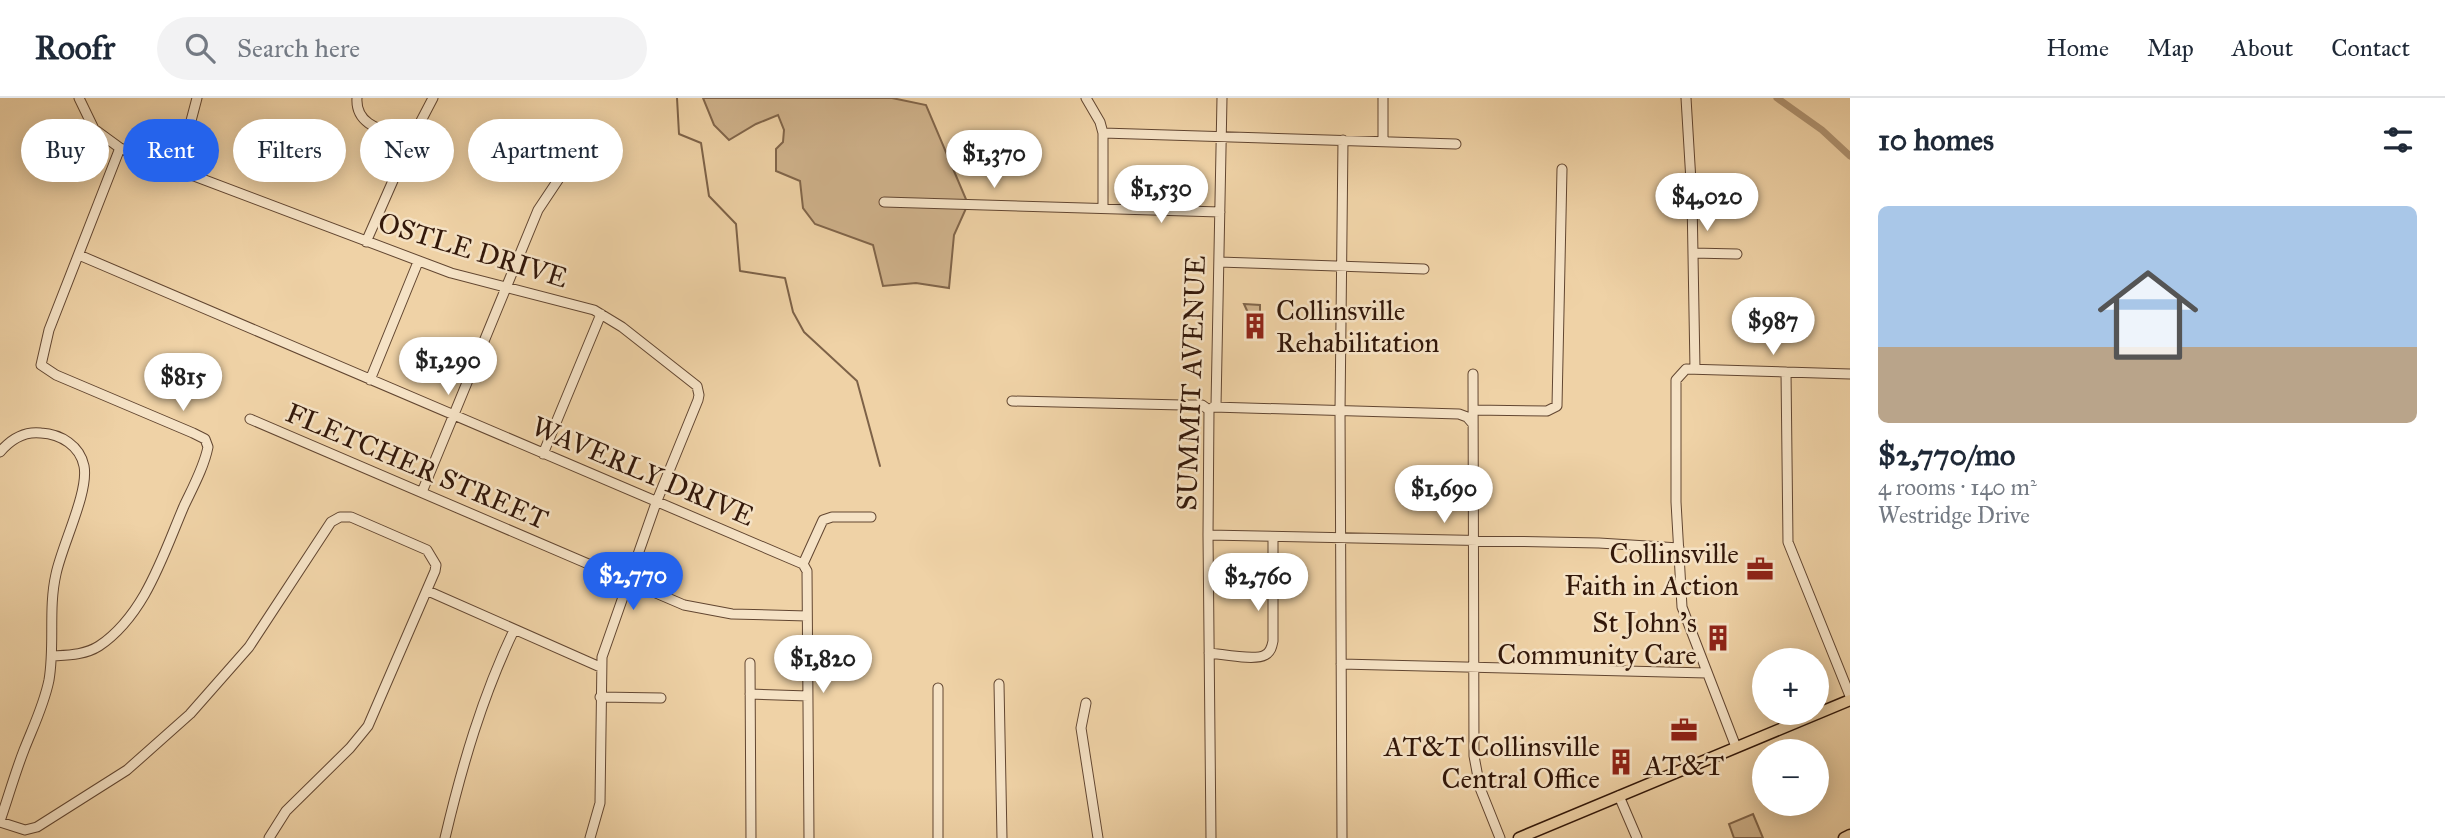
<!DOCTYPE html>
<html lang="en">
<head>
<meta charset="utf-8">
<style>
  body { margin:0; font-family:"IM FELL Great Primer",serif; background:#f2f2f3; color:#1f2937; height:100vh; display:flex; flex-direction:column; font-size:26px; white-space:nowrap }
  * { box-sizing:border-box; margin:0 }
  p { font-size:23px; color:#747a83 }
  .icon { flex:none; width:38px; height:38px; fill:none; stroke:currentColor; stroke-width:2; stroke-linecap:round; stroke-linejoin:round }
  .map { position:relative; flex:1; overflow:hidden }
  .details { display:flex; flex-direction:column; background:#fff; width:595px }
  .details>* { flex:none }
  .hud { position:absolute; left:21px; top:21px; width:665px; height:63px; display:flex; gap:14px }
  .fabs { position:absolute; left:1752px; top:550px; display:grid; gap:14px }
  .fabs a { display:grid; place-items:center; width:77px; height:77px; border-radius:50%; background:#fff; box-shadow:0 4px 18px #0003; font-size:35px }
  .price { position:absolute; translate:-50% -60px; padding:0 16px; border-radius:24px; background:#fff; color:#222; font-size:23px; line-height:46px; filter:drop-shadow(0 2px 4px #0008) }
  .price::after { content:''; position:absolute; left:50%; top:42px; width:21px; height:16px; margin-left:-10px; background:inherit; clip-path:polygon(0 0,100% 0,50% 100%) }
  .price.on { background:#2563eb; color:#fff }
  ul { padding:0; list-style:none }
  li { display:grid; align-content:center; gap:14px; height:371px; padding:0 28px }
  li+li { border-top:2px solid #e0e1e3 }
  li span { display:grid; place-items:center; height:217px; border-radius:10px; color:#555 }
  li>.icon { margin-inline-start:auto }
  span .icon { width:126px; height:126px; fill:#fffc; stroke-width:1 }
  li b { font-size:30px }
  h2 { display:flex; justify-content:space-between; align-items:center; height:84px; padding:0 28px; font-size:30px }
  .tag { padding:0 24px; border-radius:32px; background:#fff; box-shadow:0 4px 18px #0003; font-size:24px; line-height:63px }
  .tag.on { background:#2563eb; color:#fff }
  header { display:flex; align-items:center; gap:42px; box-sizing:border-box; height:98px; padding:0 35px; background:#fff; border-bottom:2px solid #e0e1e3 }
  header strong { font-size:33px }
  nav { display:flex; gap:38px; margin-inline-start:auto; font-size:24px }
  .search { width:490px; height:63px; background:#f2f2f3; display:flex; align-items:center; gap:18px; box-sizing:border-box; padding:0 24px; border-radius:38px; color:#747a83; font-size:26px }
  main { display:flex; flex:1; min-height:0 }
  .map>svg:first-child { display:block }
</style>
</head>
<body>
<header>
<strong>Roofr</strong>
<div class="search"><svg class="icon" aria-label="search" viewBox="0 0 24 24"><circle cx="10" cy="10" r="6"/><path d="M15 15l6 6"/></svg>Search here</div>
<nav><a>Home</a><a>Map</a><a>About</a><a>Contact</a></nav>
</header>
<main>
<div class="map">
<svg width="1850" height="740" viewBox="0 0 1850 740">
  <rect width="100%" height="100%" fill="#efd2a6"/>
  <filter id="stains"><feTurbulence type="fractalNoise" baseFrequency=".00286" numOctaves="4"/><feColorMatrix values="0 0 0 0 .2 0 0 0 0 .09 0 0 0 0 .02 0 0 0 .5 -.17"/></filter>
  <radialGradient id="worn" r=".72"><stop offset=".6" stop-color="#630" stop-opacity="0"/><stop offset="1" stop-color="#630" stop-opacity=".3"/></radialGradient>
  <path fill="#cfb28b" stroke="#81654a" stroke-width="2" d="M703 0H892L926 7 968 106 954 137 949 190 916 185 883 188 873 147 815 126 803 110 800 83 776 73V51L783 44 784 32 778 17 756 26 729 42 714 27Z
    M1244 206 1260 207V219L1254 228Z
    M1753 716 1763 740H1734L1729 726Z"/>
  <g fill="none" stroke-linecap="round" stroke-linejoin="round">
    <path stroke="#7d6248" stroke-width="2" d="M677 0 679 36 701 45 709 98 736 126 740 173 785 180 793 214 804 234 857 283 880 368"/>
    <path stroke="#af9371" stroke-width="7" d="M1777 0 1822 32 1850 58"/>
    <g stroke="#624631" stroke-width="11">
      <path id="minor" d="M79 0 94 31 120 50 451 175 594 212 622 229 697 288 699 297 698 302 656 405 602 559 600 705 590 740
        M357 0C355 30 388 33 411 42
        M1086 0 1100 24 1103 35V110
        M1686 0 1692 100 1695 271
        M1103 35 1456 46
        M1383 43V0
        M178 72 197 0
        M884 104 1220 114
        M366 144 410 44 433 0
        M1693 155 1737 156
        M79 157 803 466
        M1219 164 1424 171
        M1786 274 1788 444 1850 598
        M1473 276 1474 658 1480 690 1500 740
        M370 282 418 164
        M1012 303 1182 307H1202L1209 312
        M1216 308 1222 0
        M1213 309 1459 316 1467 319 1473 326
        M1209 312 1208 437 1211 740
        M1473 312 1547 313 1557 308 1562 71
        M250 321 684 507 732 516 807 518
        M0 354C11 341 24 333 41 335 61 336 80 348 84 368 89 394 62 447 56 476 48 511 55 547 49 582 44 607 33 629 24 652 15 675 8 700 0 723
        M543 356 601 216
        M422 394 538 112 560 79 564 68
        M1208 437 1599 445 1679 450
        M428 493 600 569
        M1209 555C1222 556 1255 563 1265 557 1271 554 1272 548 1273 543V439
        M52 558C68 557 85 557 99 548 145 517 163 457 184 408 193 389 204 369 208 349L205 341 193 335 56 277 41 267 49 232 120 50
        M750 565 751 740
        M1341 566 1707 575
        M999 586 1002 740
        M938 590V740
        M750 596 808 598
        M600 599 661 600
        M1086 605 1081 630 1098 740
        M1736 649 1682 509 1676 404V282L1686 271 1850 276
        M1619 698 1637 740
        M0 724 25 732 37 729 127 672 190 616 249 549 331 424 340 419H351L427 452 436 467 435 473 368 628 350 650 286 713 269 740
        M445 740C462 668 482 599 514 532
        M809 740 807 473 803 466 823 422 832 419H871
        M1342 740 1340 313 1343 42"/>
    </g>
    <g stroke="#33180a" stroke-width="13">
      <path id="major" d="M1519 740 1850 602
        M1844 740 1850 737"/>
    </g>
    <use href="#minor" stroke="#f5e2c5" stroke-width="9"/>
    <use href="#major" stroke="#efd2a6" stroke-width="10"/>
  </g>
  <defs>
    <g id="building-bare" transform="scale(2.1)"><path d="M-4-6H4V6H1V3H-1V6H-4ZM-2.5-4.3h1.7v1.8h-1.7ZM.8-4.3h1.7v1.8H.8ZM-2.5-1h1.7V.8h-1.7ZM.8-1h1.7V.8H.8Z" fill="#8f2418" stroke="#f5e2c5" stroke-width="2.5" paint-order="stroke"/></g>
    <g id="office-bare" transform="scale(2.1)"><path d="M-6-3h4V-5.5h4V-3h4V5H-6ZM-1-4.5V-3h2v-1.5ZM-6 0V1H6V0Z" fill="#8f2418" stroke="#f5e2c5" stroke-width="2.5" paint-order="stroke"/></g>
  </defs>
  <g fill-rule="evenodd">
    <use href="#building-bare" x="1255" y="228"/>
    <use href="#office-bare" x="1760" y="471"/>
    <use href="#building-bare" x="1718" y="540"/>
    <use href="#office-bare" x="1684" y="632"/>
    <use href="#building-bare" x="1621" y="664"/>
  </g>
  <g text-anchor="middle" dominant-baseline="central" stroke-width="5" stroke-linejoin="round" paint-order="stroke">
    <g font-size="28" fill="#33180a" stroke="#f5e2c5">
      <text transform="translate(473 152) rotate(17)">OSTLE DRIVE</text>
      <text transform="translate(1191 285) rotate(-88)">SUMMIT AVENUE</text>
      <text transform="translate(417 368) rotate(23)">FLETCHER STREET</text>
      <text transform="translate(643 373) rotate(23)">WAVERLY DRIVE</text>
    </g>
    <g font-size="28" fill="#33180a" stroke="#f5e2c5" text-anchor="end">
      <text x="1276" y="212" text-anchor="start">Collinsville<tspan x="1276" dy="32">Rehabilitation</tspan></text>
      <text x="1739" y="455">Collinsville<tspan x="1739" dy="32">Faith in Action</tspan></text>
      <text x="1697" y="524">St John's<tspan x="1697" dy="32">Community Care</tspan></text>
      <text x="1600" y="648">AT&amp;T Collinsville<tspan x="1600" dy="32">Central Office</tspan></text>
      <text x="1684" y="667" text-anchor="middle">AT&amp;T</text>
    </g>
  </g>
  <rect width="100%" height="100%" filter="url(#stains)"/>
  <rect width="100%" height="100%" fill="url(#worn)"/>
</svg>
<div class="fabs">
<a>+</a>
<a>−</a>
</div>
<b class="price" style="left:994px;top:92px">$1,370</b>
<b class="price" style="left:1161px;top:127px">$1,530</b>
<b class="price" style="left:1707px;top:135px">$4,020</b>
<b class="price" style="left:1773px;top:259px">$987</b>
<b class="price" style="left:448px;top:299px">$1,290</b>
<b class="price" style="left:183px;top:315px">$815</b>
<b class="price" style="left:1444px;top:427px">$1,690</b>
<b class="price on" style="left:633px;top:514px">$2,770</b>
<b class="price" style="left:1258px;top:515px">$2,760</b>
<b class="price" style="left:823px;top:597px">$1,820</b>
<div class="hud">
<a class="tag">Buy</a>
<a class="tag on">Rent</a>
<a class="tag">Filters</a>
<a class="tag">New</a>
<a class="tag">Apartment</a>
</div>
</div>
<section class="details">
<h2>10 homes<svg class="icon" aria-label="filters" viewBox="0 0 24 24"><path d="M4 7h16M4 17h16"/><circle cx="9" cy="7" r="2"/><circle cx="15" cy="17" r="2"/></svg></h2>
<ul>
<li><span style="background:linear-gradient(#a9c7e8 65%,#b9a48a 0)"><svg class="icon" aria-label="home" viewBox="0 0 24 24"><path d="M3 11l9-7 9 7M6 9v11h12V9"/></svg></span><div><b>$2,770/mo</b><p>4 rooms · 140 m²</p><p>Westridge Drive</p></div></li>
</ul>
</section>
</main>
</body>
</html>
